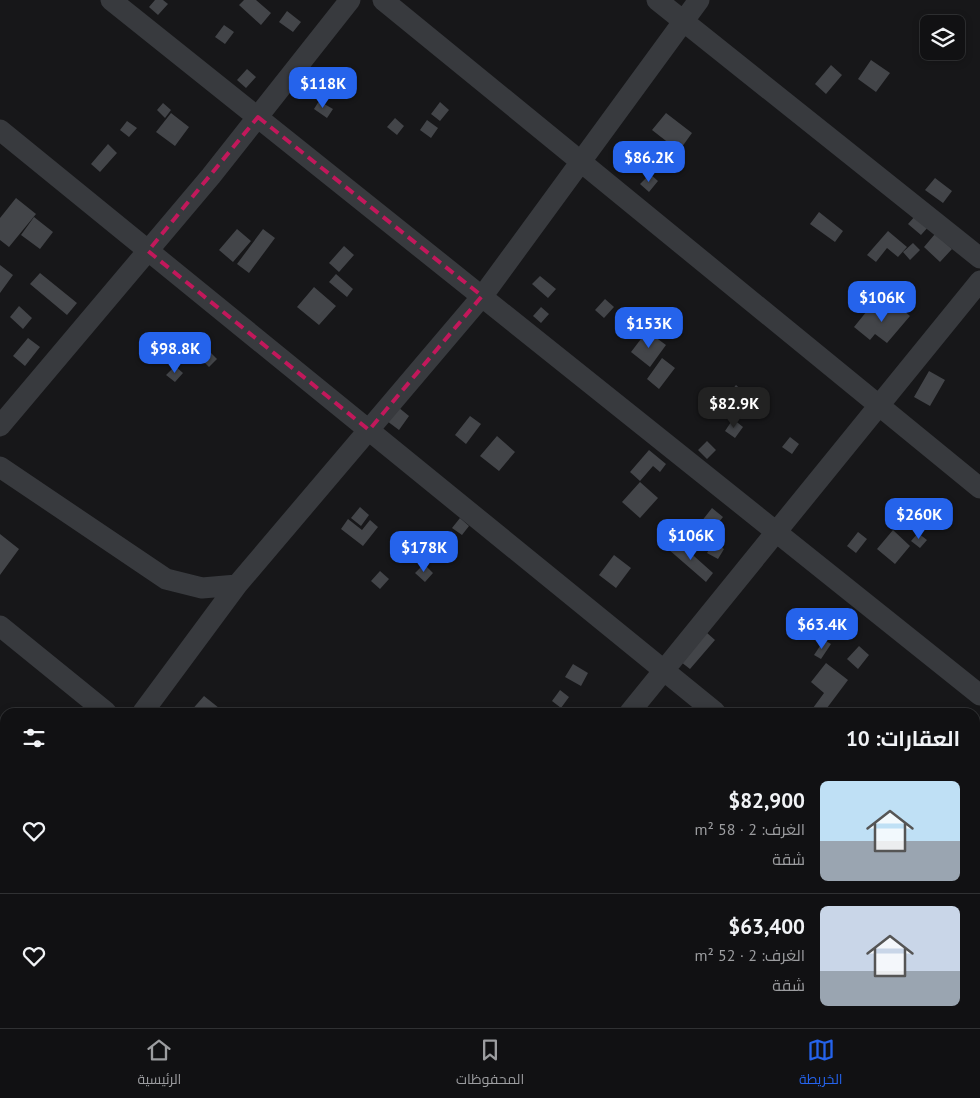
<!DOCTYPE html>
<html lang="ar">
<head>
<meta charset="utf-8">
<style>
  body { margin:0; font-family:"PT Sans",Cairo,sans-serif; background:#1e1f21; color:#f1f3f6; direction:rtl; height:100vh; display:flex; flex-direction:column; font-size:19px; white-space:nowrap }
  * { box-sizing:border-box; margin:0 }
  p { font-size:16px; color:#9c9da0 }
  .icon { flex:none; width:28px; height:28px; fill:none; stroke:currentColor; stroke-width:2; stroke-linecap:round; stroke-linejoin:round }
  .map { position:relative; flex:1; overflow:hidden; direction:ltr }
  .sheet { position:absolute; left:0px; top:708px; width:980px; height:321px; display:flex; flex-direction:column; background:#111113; border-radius:15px 15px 0 0; box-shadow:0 2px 8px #0003,0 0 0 1px #303133; direction:rtl }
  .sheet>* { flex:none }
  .tools { position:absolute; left:920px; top:15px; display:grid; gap:10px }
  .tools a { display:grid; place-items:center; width:45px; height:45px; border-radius:8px; background:#111113; box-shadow:0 2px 8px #0003,0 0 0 1px #303133; font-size:25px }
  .price { position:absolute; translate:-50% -42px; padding:0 11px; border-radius:10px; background:#2563eb; color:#fff; font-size:16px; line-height:32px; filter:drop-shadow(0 1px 2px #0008) }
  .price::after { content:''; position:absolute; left:50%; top:30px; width:15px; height:11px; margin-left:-8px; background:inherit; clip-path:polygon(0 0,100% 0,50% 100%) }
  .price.on { background:#222; color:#fff }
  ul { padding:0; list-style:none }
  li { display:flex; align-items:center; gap:15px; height:125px; padding:0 20px }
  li+li { border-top:1px solid #303133 }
  li span { display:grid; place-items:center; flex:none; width:140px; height:100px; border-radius:8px; color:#555 }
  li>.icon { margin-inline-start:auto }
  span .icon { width:60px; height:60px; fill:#fffc; stroke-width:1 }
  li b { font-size:21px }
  h2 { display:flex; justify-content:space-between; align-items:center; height:60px; padding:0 20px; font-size:21px }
  .tabs { display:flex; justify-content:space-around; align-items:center; height:70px; border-top:1px solid #303133; background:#111113; font-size:14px; color:#9c9da0 }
  .tabs a { display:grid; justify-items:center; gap:2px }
  .tabs .on { color:#2563eb }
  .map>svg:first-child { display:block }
</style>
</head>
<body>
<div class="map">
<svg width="980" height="1028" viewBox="0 0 980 1028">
  <rect width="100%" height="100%" fill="#171719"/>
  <path fill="#434549" d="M155 0H163L168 4 158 15 149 7Z
    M244 0H256L271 13 261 25 239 5Z
    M287 11 301 22 293 32 279 22Z
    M224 25 234 32 225 44 215 37Z
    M871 60 890 73 876 92 858 79Z
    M831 65 842 75 826 94 815 84Z
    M247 69 256 77 246 88 237 80Z
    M319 101 333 109 327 118 314 109Z
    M440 102 449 110 440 121 431 114Z
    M163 103 171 110 165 118 157 110Z
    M171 113 189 127 175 146 156 132Z
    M666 113 692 133 679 151 652 130Z
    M395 118 404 126 397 135 387 127Z
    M427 120 438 128 431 138 420 130Z
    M127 121 137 128 129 137 120 130Z
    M108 144 117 153 100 172 91 164Z
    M671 146 680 153 669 168 660 161Z
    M650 174 658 181 649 192 640 184Z
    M935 178 952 191 943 203 925 190Z
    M16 198 36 214 9 247 0 240V218Z
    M819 212 843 231 835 242 810 224Z
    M916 215 929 226 921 235 908 224Z
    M34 217 53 232 40 249 21 235Z
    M237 229 251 241 233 262 219 250Z
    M263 229 275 238 249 273 237 264Z
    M888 231 907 247 898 257 887 248 876 262 867 255Z
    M935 234 952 249 940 262 924 247Z
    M913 243 920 250 910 260 903 252Z
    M344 246 354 255 339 272 329 263Z
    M0 265 13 275 0 293Z
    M40 273 77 303 67 315 30 284Z
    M336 274 353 289 347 297 329 282Z
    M540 276 556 289 548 298 532 284Z
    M314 287 336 306 319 325 297 307Z
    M605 299 614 307 604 318 595 310Z
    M895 303 910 316 887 343 875 334 870 340 854 327 871 306 884 316Z
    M19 306 32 318 23 329 10 317Z
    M541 307 549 314 541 323 533 316Z
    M647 331 666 345 650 367 631 352Z
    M28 338 40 347 25 366 13 356Z
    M209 351 217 359 209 367 201 359Z
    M662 358 675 368 659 389 647 379Z
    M175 366 183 373 175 382 166 375Z
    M929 371 945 380 930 406 914 397Z
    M736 385 745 393 725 417 716 409Z
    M398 407 409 416 399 430 387 421Z
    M470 416 481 424 466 444 455 435Z
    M733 419 743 427 735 438 725 431Z
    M497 436 515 452 499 471 480 456Z
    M790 437 799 444 792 454 782 447Z
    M707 441 716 450 707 459 698 450Z
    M649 450 666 464 660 472 653 466 640 481 630 472Z
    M640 482 658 498 640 518 622 502Z
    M360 507 369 515 361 526 351 518Z
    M712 508 723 517 712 531 701 522Z
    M460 518 469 526 462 535 452 528Z
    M348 519 362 530 370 520 378 527 363 546 341 529Z
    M893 530 910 546 895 564 877 549Z
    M858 532 867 539 856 553 847 546Z
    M918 533 927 540 920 548 911 541Z
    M0 534 19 549 0 575Z
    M676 540 713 573 706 582 668 549Z
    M714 542 724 549 718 559 707 553Z
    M614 555 631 568 616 588 599 575Z
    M424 564 433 573 425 582 415 573Z
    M380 571 389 579 380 589 371 581Z
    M804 610 814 617 806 627 797 619Z
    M698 625 715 640 690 669 672 655Z
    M824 640 831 644 821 659 814 655Z
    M859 646 869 655 858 669 847 659Z
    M826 663 848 680 824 712H819L813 708 824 693 811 682Z
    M573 664 588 673 581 686 565 677Z
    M560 690 569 697 561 708 552 701Z
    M204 696 224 712H190Z
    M0 979 5 983V996L4 998 0 995Z
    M0 1017 5 1020V1024H7L5 1028H0Z"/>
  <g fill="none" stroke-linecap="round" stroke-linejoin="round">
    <path stroke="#383a3e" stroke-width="21" d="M111 0 980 695
      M383 0 980 488
      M657 0 980 258
      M0 130 715 712
      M0 426 211 176 350 0
      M0 467 166 579 202 588 237 585 484 294 699 0
      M0 626 106 712
      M143 712 237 585
      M630 712 980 281
      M0 837 5 841
      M0 890 5 884
      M975 924 980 928
      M237 1024 242 1028
      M488 1024 493 1028
      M376 1028 380 1024"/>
  </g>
  <path fill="none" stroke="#c2185b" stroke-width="4" stroke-dasharray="10 6" stroke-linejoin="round" d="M258 117 482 296 369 430 148 251Z"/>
</svg>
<div class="tools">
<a><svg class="icon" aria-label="layers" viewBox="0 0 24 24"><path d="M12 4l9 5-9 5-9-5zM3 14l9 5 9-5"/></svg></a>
</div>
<b class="price" style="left:323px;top:109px">$118K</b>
<b class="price" style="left:649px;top:183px">$86.2K</b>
<b class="price" style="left:882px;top:323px">$106K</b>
<b class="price" style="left:649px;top:349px">$153K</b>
<b class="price" style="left:175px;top:374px">$98.8K</b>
<b class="price on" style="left:734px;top:429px">$82.9K</b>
<b class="price" style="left:919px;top:540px">$260K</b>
<b class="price" style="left:691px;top:561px">$106K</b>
<b class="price" style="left:424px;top:573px">$178K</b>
<b class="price" style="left:822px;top:650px">$63.4K</b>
<section class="sheet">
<h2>العقارات: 10<svg class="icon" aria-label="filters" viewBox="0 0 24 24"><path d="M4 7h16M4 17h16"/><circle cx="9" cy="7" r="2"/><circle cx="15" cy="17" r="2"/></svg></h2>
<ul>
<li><span style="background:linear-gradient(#bfe0f5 60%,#9aa5b1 0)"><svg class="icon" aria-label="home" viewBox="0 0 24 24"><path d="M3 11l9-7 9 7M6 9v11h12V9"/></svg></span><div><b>$82,900</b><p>الغرف: 2 · 58 m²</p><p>شقة</p></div><svg class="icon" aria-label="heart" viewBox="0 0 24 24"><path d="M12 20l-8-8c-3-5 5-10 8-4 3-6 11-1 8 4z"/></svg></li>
<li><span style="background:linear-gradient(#c9d6e8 65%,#9aa5b1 0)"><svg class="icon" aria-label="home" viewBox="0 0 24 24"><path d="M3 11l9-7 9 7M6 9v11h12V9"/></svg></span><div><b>$63,400</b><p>الغرف: 2 · 52 m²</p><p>شقة</p></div><svg class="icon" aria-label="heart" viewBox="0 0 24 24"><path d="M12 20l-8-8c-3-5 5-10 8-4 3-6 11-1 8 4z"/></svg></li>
</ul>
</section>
</div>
<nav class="tabs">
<a class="on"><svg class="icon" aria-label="map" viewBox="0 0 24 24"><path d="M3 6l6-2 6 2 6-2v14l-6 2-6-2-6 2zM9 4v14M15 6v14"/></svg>الخريطة</a>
<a><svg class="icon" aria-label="saved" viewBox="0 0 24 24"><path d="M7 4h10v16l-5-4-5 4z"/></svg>المحفوظات</a>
<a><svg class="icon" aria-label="home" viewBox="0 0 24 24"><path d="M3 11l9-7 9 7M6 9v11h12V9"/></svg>الرئيسية</a>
</nav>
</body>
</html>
